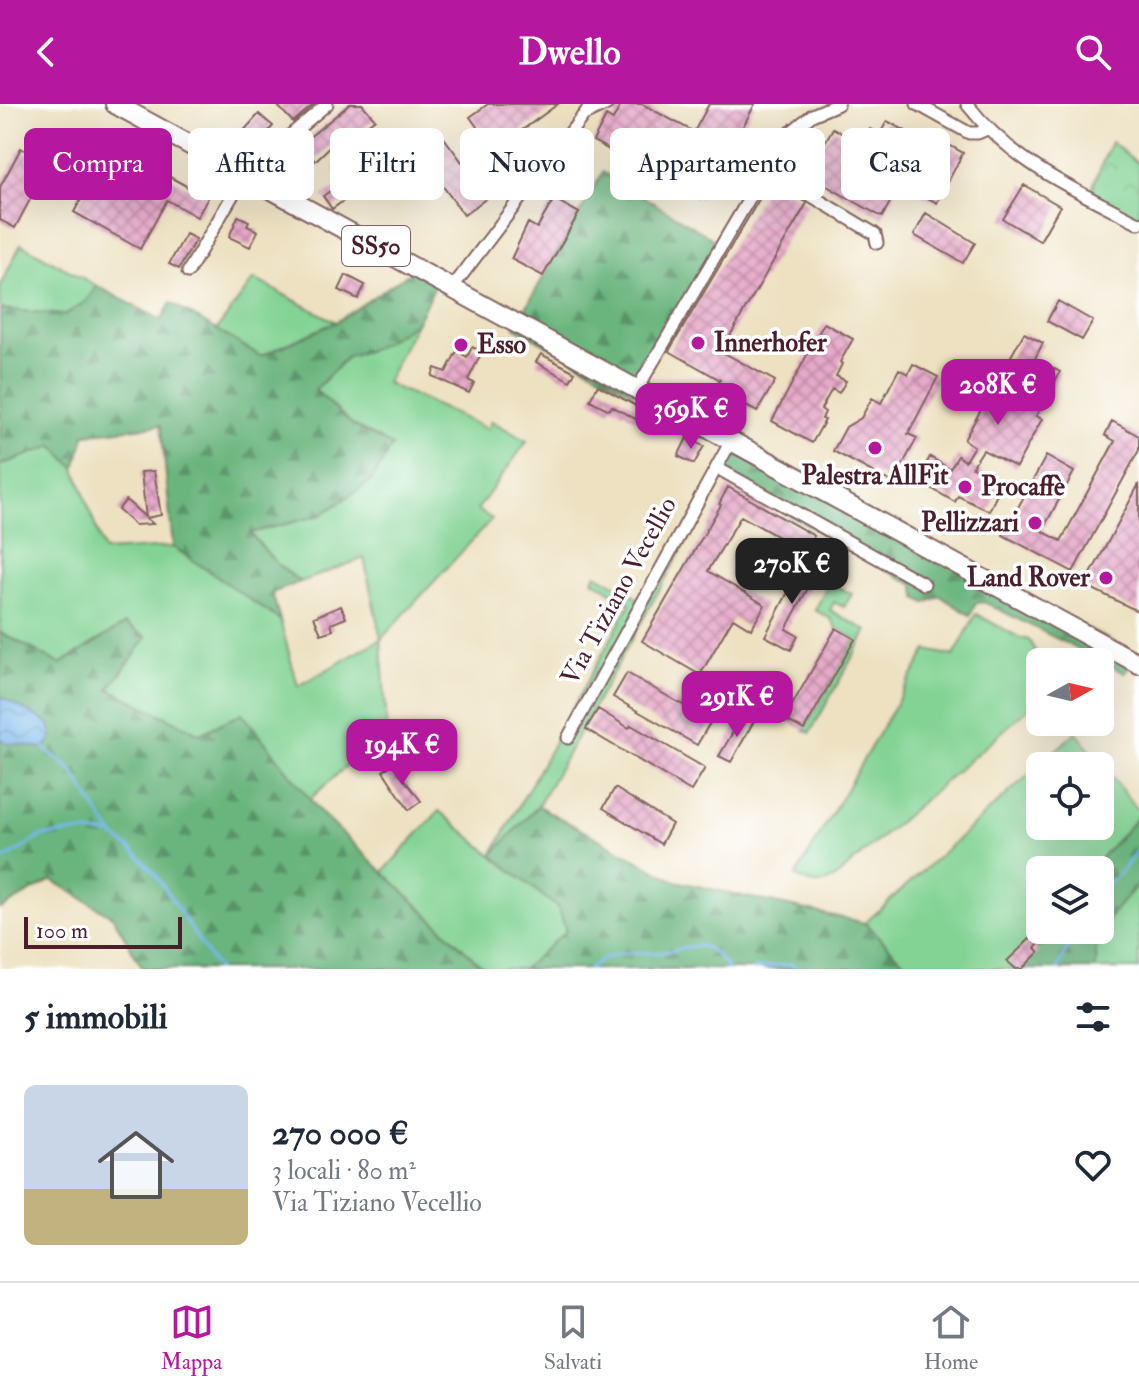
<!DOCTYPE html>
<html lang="it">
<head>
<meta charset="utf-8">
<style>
  body { margin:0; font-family:"IM FELL Double Pica",serif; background:#f2f2f3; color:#1f2937; height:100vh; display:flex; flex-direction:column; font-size:30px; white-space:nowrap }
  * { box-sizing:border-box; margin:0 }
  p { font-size:26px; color:#747a83 }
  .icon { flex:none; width:44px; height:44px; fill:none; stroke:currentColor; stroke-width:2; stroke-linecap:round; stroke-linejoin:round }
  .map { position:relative; height:865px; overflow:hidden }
  .drawer { display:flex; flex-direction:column; background:#fff; flex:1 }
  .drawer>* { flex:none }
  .guide { position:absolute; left:24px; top:24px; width:1092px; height:72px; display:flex; gap:16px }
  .needle { width:52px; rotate:82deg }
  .controls { position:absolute; left:1026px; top:544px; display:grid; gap:16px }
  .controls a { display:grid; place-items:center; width:88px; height:88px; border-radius:12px; background:#fff; box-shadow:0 8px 32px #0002; font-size:40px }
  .scale { position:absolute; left:24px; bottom:20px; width:158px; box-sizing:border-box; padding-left:8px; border:4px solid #4a1f2b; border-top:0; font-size:22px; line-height:28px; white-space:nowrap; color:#4a1f2b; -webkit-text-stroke:6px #fff; paint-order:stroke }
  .price { position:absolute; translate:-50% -68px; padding:0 18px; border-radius:16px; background:#b5179e; color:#fff; font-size:26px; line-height:52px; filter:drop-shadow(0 2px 4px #0008) }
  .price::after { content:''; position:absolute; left:50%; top:48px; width:24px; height:18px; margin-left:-12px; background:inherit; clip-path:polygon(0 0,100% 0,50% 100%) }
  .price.on { background:#222; color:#fff }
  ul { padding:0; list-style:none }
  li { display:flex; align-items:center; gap:24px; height:200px; padding:0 24px }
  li+li { border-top:2px solid #e0e1e3 }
  li span { display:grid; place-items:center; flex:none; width:224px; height:160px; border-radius:12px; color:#555 }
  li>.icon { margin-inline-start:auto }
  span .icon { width:96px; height:96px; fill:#fffc; stroke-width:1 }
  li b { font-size:34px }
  h2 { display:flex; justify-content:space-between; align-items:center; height:96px; padding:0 24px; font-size:34px }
  .pill { padding:0 28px; border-radius:12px; background:#fff; box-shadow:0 8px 32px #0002; font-size:28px; line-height:72px }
  .pill.on { background:#b5179e; color:#fff }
  header { display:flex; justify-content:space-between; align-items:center; height:104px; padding:0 24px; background:#b5179e; color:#fff; font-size:36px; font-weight:700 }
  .menu { display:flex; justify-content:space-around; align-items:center; height:112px; border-top:2px solid #e0e1e3; background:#fff; font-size:22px; color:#747a83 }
  .menu a { display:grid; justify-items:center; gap:4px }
  .menu .on { color:#b5179e }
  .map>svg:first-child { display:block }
</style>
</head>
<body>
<header><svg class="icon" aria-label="back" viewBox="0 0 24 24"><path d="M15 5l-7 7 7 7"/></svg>Dwello<svg class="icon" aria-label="search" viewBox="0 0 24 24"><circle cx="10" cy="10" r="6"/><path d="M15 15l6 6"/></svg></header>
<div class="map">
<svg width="1139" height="865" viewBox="0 0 1139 865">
  <defs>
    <pattern id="forest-firs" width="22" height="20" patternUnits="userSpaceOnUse" patternTransform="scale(2)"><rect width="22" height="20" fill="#6ab57e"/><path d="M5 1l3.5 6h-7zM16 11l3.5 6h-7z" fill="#599367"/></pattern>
    <pattern id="park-crowns" width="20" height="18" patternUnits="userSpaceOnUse" patternTransform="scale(2)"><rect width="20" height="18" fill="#83d394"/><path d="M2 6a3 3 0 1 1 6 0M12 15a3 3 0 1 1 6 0" fill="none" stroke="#73b580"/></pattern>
    <pattern id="water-waves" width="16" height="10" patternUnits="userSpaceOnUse" patternTransform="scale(2)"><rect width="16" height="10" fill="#76b8eb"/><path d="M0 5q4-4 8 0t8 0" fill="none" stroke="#6395bf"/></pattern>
    <pattern id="building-cross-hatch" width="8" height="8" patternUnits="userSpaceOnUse" patternTransform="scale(2)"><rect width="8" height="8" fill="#e6a9c9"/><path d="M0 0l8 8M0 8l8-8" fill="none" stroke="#bc89a3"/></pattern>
  </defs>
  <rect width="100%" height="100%" fill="#fff"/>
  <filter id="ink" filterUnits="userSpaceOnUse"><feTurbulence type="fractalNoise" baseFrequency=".0125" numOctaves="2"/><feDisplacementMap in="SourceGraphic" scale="16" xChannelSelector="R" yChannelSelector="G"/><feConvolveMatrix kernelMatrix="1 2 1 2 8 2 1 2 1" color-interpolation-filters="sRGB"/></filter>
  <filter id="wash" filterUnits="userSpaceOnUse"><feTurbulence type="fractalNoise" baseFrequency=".006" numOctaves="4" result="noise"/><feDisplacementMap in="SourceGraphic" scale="32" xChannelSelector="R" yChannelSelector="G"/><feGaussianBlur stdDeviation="1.8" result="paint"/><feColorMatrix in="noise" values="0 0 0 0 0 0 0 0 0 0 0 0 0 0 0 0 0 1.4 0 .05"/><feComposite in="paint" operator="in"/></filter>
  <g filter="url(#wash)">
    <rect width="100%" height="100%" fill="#ede1c1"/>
    <path fill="#83d394" stroke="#667960" stroke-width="2" fill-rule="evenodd" d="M21 140 97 182 86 197 65 211 0 205V182Z
      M254 175 336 218 261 252 216 227Z
      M416 219 386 279 487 325 491 317 527 337 477 406 492 415 381 535 387 625 310 695 242 610 200 630 109 585 147 533 125 520 60 560 0 528V361L53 341 75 364 104 447 173 443 201 460 280 516 298 582 381 535 364 454 300 478 276 459 249 429 321 411 392 342 353 321 315 286 347 253 375 244Z
      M734 346 722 374 538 702 492 751 559 805 566 827 523 865H485L383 768 439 707 492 751 630 500 593 476 596 470 646 499Z
      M833 480 852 490 844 503 834 498 830 506 867 527 810 629 804 626 855 535 836 524 831 515 815 506 827 483Z
      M976 510 1018 533 1029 536 1042 558H1040L1038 596 835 774C820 783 811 782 796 772L927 546 954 552Z
      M1076 628 1139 708V712L1090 766H1040V826H1053L1050 833 1016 865H911L865 819ZM1040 662H1100V722H1040Z
      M1135 782H1139V865H1095C1098 856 1094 847 1097 838 1103 817 1122 799 1135 782Z"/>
    <path fill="url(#forest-firs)" stroke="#5a6a54" stroke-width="2" d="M603 68 718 138 633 289 515 223Z
      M412 167 436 180 416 219 375 244 347 253 315 286 353 321 392 342 371 377 321 411 250 429 276 459 300 478 272 489 280 516 173 443 161 321 85 330 75 364 53 342 0 361V205L65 211 86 197 97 182 161 216 171 199 261 252 336 218Z
      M734 346 1137 550 1125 569 984 498 976 499 970 511 940 492 926 499 917 494 914 481 722 374Z
      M125 520 147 533 109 585 200 630 242 609 322 710 485 865H143L113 813 52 776 0 805V528L60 560Z
      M538 702 675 777 865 819 911 865H523L566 827 559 805 492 751Z
      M1139 712V782L1135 783C1122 799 1103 817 1097 838 1094 847 1098 856 1095 865H1016L1050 833 1053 826H1100V766H1090Z"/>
    <path fill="url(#park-crowns)" stroke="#667960" stroke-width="2" d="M1111 38 1139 60V117L1089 91Z"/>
    <path fill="url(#water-waves)" stroke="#606c8b" stroke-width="2" d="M0 592 48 619 53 632 44 644C30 644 23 638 7 640L0 634Z"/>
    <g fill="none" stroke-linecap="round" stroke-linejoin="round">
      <path stroke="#76b8eb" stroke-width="3" d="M44 644 72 667 112 730
        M0 758 42 732 78 728 112 730 138 751 156 771 217 865
        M1100 787 1120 769 1139 745
        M589 865C610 847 628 849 655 849 689 848 702 826 728 865
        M754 865 791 860 798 865
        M1058 865 1075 826"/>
    </g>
    <g id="blocks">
      <path fill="url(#building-cross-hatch)" d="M276 0H314L293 18Z
        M350 0H362L375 15 355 31 365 46 355 54 339 34 315 57 301 40Z
        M488 0H558L521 27 528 36 501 57 470 13Z
        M621 0H642L694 28 709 0H755L739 30 751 36 738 60 723 52 700 95 593 37 606 12 613 16Z
        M259 10 273 22 254 44 240 31Z
        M887 17 924 37 882 113 793 63 807 39 820 47 833 24 862 40 870 25 880 30Z
        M92 30 208 94 197 113 167 96 140 145 74 108 101 60 82 49Z
        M442 31 462 58 468 54 474 61 467 65 488 93 464 111 418 48Z
        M944 38 963 49 937 99 915 87Z
        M21 44 49 60 15 124 0 116V83Z
        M341 61 363 83 332 105 323 92 343 78 334 66Z
        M770 77 807 99 721 247 775 277 757 308 715 285 720 276 669 247Z
        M1024 81 1060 102 1040 137 1003 115Z
        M554 95 579 109 543 172 511 155 528 119 537 124Z
        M926 109 975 139 963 159 914 131Z
        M238 112 249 117 247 122 258 127 250 143 229 133Z
        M186 130 196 135 179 165 169 160Z
        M346 171 365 181 358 195 339 186Z
        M1058 197 1093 217 1082 236 1047 217Z
        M824 219 853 235 840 258 842 260 836 272 846 277 839 289 832 285 821 305 825 308 822 315 825 316 812 339 772 317Z
        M1024 229 1043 239 1035 254 1060 268 1036 312 1042 315 1016 363 983 346 972 363 1002 380 989 407 958 392 955 398 917 376 930 353 950 365 958 352 965 357 974 342 964 336Z
        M472 243 482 248 468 276 474 279 469 289 432 272 435 264 446 268 457 247 467 253Z
        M541 250 575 268 570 277 536 258Z
        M913 260 938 273 908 330 917 334 893 379 833 347 846 323 861 314 872 294 881 299 899 265 908 270Z
        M975 261 985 266 968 299 957 293Z
        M598 281 667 319 661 329 612 302 609 306 590 296Z
        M1112 317 1139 332V346L1073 468 1003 431 1046 352 1074 368 1042 427 1061 437 1115 337 1105 331Z
        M687 334 704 342 694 360 678 352Z
        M154 367 161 411 146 414 141 368Z
        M1139 380V508L1085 481Z
        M728 383 814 432 805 448 741 412 708 467 765 501 751 525 733 514 700 571 642 537 721 401 719 400Z
        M126 396 153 420 135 421 118 406Z
        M806 454 820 462 786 525 798 532 791 546 765 532Z
        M341 502 346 514 331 520 333 526 321 530 314 513Z
        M836 524 855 535 804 626 784 615Z
        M627 569 711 617 697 641 613 593Z
        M738 569 752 577 742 597 727 589Z
        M598 605 629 624 631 621 705 664 691 687 586 625Z
        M743 611 754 617 731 658 719 652Z
        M392 660 421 697 409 706 383 667Z
        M615 684 672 720 661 740 603 704Z
        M1033 832 1040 839 1035 844 1039 848 1022 865H1016L1007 857Z"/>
    </g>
  </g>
  <g filter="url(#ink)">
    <use href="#blocks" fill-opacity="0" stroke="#836360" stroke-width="2"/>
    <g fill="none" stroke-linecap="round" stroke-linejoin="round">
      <g stroke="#836360" stroke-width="15">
        <path id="street" d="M917 0 969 29H978L987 25
          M967 0C1014 60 1073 85 1139 119
          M586 10 607 0
          M765 64 875 130 877 139
          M188 168 245 70 327 0
          M452 184 592 0
          M637 285 786 32 812 11 838 0
          M717 364 924 480
          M568 634 731 337"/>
      </g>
      <g stroke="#836360" stroke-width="22">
        <path id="primary" d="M115 0 1139 560"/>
      </g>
      <use href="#street" stroke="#fff" stroke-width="11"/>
      <use href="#primary" stroke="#fff" stroke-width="18"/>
    </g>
  </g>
  <g fill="#b5179e" stroke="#fff" stroke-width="3">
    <circle cx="698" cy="239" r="8"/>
    <circle cx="461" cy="241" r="8"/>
    <circle cx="875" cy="344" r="8"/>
    <circle cx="965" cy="383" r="8"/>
    <circle cx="1035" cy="419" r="8"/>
    <circle cx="1106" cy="474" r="8"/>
  </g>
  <g text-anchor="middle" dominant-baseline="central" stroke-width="7" stroke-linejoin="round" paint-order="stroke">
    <rect fill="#fff" stroke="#80626b" stroke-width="2" x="342" y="122" width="68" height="40" rx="6"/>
    <g font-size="24" font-weight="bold" fill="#4a1f2b">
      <text x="376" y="142">SS50</text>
    </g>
    <g font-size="26" font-weight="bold" fill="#4a1f2b" stroke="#fff" text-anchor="start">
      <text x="714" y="239">Innerhofer</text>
      <text x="477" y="241">Esso</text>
      <text x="875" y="372" text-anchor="middle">Palestra AllFit</text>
      <text x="981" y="383">Procaffè</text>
      <text x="1019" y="419" text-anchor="end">Pellizzari</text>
      <text x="1090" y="474" text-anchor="end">Land Rover</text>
    </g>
    <g font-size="26" fill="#4a1f2b" stroke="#fff">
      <text transform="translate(619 487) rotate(-61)">Via Tiziano Vecellio</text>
    </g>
  </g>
</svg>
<div class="controls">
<a><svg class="needle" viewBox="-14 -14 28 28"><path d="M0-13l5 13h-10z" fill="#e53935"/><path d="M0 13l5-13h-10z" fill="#747a83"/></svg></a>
<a><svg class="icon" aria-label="locate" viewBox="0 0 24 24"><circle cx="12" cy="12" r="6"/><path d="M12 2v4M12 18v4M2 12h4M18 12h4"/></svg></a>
<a><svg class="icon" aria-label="layers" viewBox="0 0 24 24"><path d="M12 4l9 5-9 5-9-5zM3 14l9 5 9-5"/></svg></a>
</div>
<div class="scale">100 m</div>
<b class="price" style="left:998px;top:323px">208K €</b>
<b class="price" style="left:691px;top:347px">369K €</b>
<b class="price on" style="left:792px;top:502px">270K €</b>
<b class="price" style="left:737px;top:635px">291K €</b>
<b class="price" style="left:402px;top:683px">194K €</b>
<div class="guide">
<a class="pill on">Compra</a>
<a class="pill">Affitta</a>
<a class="pill">Filtri</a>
<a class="pill">Nuovo</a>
<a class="pill">Appartamento</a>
<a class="pill">Casa</a>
</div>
</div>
<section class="drawer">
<h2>5 immobili<svg class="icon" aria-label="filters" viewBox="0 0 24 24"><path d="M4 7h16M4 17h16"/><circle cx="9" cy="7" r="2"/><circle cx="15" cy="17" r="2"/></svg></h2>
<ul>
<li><span style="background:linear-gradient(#c9d6e8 65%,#c2b280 0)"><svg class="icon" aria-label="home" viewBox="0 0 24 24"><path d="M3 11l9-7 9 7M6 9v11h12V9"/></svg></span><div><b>270 000 €</b><p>3 locali · 80 m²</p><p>Via Tiziano Vecellio</p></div><svg class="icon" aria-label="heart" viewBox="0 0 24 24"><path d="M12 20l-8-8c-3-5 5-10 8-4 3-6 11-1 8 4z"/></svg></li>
</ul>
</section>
<nav class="menu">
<a class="on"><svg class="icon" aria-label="map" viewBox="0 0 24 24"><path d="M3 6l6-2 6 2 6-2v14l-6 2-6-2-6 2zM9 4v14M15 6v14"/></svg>Mappa</a>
<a><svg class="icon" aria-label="saved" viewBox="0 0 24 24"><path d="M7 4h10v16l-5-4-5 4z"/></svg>Salvati</a>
<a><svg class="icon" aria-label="home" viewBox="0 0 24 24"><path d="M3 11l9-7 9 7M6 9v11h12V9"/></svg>Home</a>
</nav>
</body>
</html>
